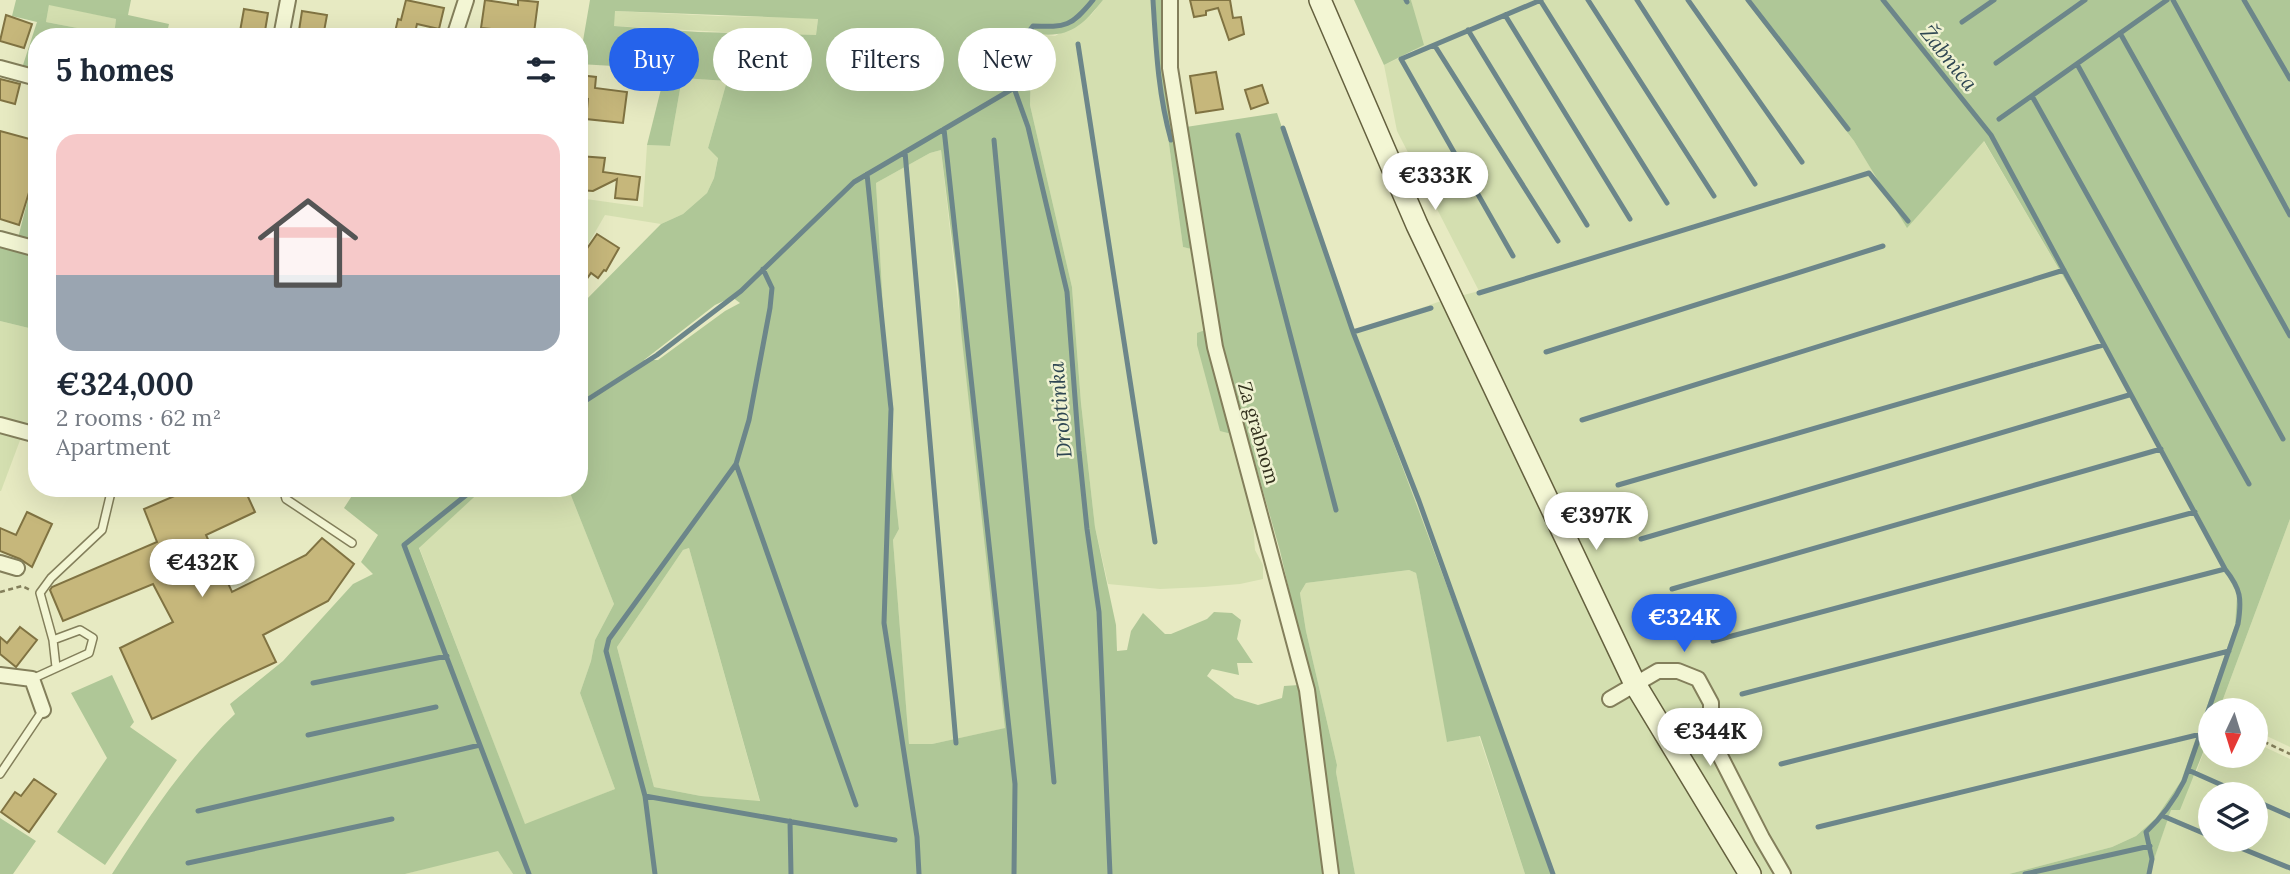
<!DOCTYPE html>
<html lang="en">
<head>
<meta charset="utf-8">
<style>
  body { margin:0; font-family:Lora,serif; background:#f2f2f3; color:#1f2937; height:100vh; display:flex; flex-direction:column; font-size:26px; white-space:nowrap }
  * { box-sizing:border-box; margin:0 }
  p { font-size:23px; color:#747a83 }
  .icon { flex:none; width:38px; height:38px; fill:none; stroke:currentColor; stroke-width:2; stroke-linecap:round; stroke-linejoin:round }
  .map { position:relative; flex:1; overflow:hidden }
  .sheet { position:absolute; left:28px; top:28px; width:560px; height:469px; display:flex; flex-direction:column; background:#fff; border-radius:28px; box-shadow:0 7px 28px #0002 }
  .sheet>* { flex:none }
  .hud { position:absolute; left:609px; top:28px; width:665px; height:63px; display:flex; gap:14px }
  .needle { width:46px; rotate:184deg }
  .buttons { position:absolute; left:2198px; top:698px; display:grid; gap:14px }
  .buttons a { display:grid; place-items:center; width:70px; height:70px; border-radius:50%; background:#fff; box-shadow:0 7px 28px #0002; font-size:35px }
  .price { position:absolute; translate:-50% -60px; padding:0 16px; border-radius:24px; background:#fff; color:#222; font-size:23px; line-height:46px; filter:drop-shadow(0 2px 4px #0008) }
  .price::after { content:''; position:absolute; left:50%; top:42px; width:21px; height:16px; margin-left:-10px; background:inherit; clip-path:polygon(0 0,100% 0,50% 100%) }
  .price.current { background:#2563eb; color:#fff }
  ul { padding:0; list-style:none }
  li { display:grid; align-content:center; gap:14px; height:371px; padding:0 28px }
  li+li { border-top:2px solid #e0e1e3 }
  li span { display:grid; place-items:center; height:217px; border-radius:21px; color:#555 }
  li>.icon { margin-inline-start:auto }
  span .icon { width:126px; height:126px; fill:#fffc; stroke-width:1 }
  li b { font-size:30px }
  h2 { display:flex; justify-content:space-between; align-items:center; height:84px; padding:0 28px; font-size:30px }
  .chip { padding:0 24px; border-radius:32px; background:#fff; box-shadow:0 7px 28px #0002; font-size:24px; line-height:63px }
  .chip.current { background:#2563eb; color:#fff }
  .map>svg:first-child { display:block }
</style>
</head>
<body>
<div class="map">
<svg width="2290" height="874" viewBox="0 0 2290 874">
  <rect width="100%" height="100%" fill="#e7eac2"/>
  <path fill="#d4dfb0" fill-rule="evenodd" d="M1103 0H1155L1160 78 1183 247 1195 250 1232 434 1257 513 1253 523 1255 550 1263 565V579L1240 584 1204 587 1160 589 1108 584 1095 527 1081 403 1072 287 1030 105 1031 66 1037 34 1055 36 1091 15Z
    M1411 0H1745L1854 141 1907 227 1983 140 2138 404 2237 594 2235 625 2181 781 2156 818 2136 836 2112 847 2009 874H1551L1488 696 1361 356 1355 331 1441 301 1479 291 1397 131 1384 65 1414 51 1420 36Z
    M49 4 116 19 114 35 46 22Z
    M614 11 718 16 818 18 816 35H779L614 26Z
    M682 78 727 81 708 148 718 157 714 178 707 193 683 214 661 224 605 215 579 260V198L643 207 647 145 670 146Z
    M941 150 1006 728 932 744 909 745 893 540 899 529 892 466 876 183 930 153Z
    M0 321 37 330V430L0 420Z
    M0 429 22 435 1 491H0Z
    M484 488H568L614 604 595 640 591 661 580 693 615 789 525 825 419 547Z
    M2290 519V747L2256 731V710H2219Z
    M689 548 760 802 701 796 654 787 617 647 683 550Z
    M1409 570 1416 573 1418 582 1448 742 1479 736 1525 874H1355L1336 772 1337 765 1306 631 1300 593 1306 583Z
    M2210 735V756H2256V743L2290 759V874H2149L2171 809 2196 773ZM2210 794H2256V840H2210Z
    M498 850 513 874H405L464 858Z"/>
  <path fill="#afc797" fill-rule="evenodd" d="M16 0H131L128 15 169 24 166 37H37V72L22 68 37 22 12 16ZM49 5 116 19 114 35 46 22Z
    M590 0H1103C1083 25 1070 38 1037 34L1031 66 1030 105 1072 287 1081 403 1095 527 1116 625 1117 651 1127 650 1131 631 1143 613 1165 634H1171L1207 619 1214 612 1232 613 1241 620 1237 639 1253 663H1237L1239 675 1212 669 1207 676 1235 698 1258 705 1282 698 1284 686 1299 685 1326 874H513L498 851 405 874H112C148 818 186 760 235 714L230 704 283 661 353 584 373 574 361 562 378 535 344 508 357 488H484L419 548 525 824 615 789 580 693 591 661 595 640 614 604 568 488H579V307L661 224 683 214 707 193 714 178 718 158 708 148 727 81 682 78 670 146 647 145 666 69 579 64ZM615 11 818 19 816 35 698 32 614 26ZM941 150 958 289 961 331 1005 728 932 744H909L893 540 899 529 892 466 876 183 930 153ZM732 297 740 303 725 311 658 360H644L715 305ZM689 548 760 801H759L701 796 654 787 617 647 683 550Z
    M1155 0H1166L1195 250 1183 247 1160 78Z
    M1354 0H1411L1424 45 1384 65Z
    M1745 0H2290V519L2219 710H2210V735L2180 810H2171L2149 874H2009L2112 847 2136 836 2156 818 2181 781 2235 625 2237 594 2138 404 1984 141 1907 228 1854 141Z
    M1277 113 1361 356 1488 696 1551 874H1525L1480 736 1447 742 1418 582 1416 573 1409 570 1306 583 1300 593 1306 631 1337 765 1336 772 1355 874H1338L1314 698 1280 551 1222 347 1211 289 1186 127Z
    M30 191 37 193V243L18 238Z
    M0 243 37 253V330L0 321Z
    M1208 329 1232 434 1220 431 1197 345V333Z
    M112 675 134 722 130 727 177 760 105 865 57 832 107 758 71 693Z
    M0 818 36 841 13 874H0Z"/>
  <g fill="none" stroke-linecap="round" stroke-linejoin="round">
    <path stroke="#6c868a" stroke-width="5" d="M1093 0C1071 27 1066 27 1033 26L1010 57 1014 88 1028 127 1067 292 1079 451 1087 529 1099 612 1110 874
      M1153 0C1156 48 1158 94 1171 140
      M1406 0 1407 2
      M1540 0 1667 203
      M1588 0 1714 196
      M1637 0 1755 184
      M1688 0 1802 162
      M1748 0 1848 129
      M1883 0 1991 135 2225 569C2241 589 2242 599 2238 624L2184 781C2174 801 2163 816 2146 832L2152 859 2149 874
      M2173 0 2290 215
      M2244 0 2290 79
      M1505 15 1630 219
      M1962 22 1994 0
      M1468 30 1587 225
      M2120 33 2290 336
      M1078 44 1155 542
      M1435 46 1558 241
      M1996 63 2085 0
      M2077 64 2283 439
      M2032 96 2249 484
      M1999 119 2167 0
      M1283 128 1353 332 1419 501 1553 874
      M944 129 1015 784 1014 874
      M1238 135 1336 510
      M994 140 1054 782
      M905 152 956 743
      M867 174 891 409 884 623 917 837 919 874
      M1513 256 1401 59 1541 0
      M1479 293 1869 173 1908 221
      M1353 332 1431 308
      M1546 352 1883 246
      M579 405 657 355 741 291 854 182 1014 88
      M1582 420 2064 270
      M736 464 856 805
      M1618 485 2103 345
      M475 488 404 545 529 874
      M1641 539 2129 395
      M1672 589 2161 449
      M1713 641 2195 512
      M313 683 447 656
      M1742 694 2225 569
      M308 735 436 707
      M1781 764 2229 651
      M2188 770 2242 794
      M645 796 895 840
      M2256 801 2290 816
      M198 811 480 745
      M2163 816 2210 836
      M790 821 791 874
      M1818 827 2201 734
      M2221 840 2290 868
      M188 863 392 819
      M655 874 645 796 606 651 609 639 736 464 749 420 770 308 772 288 763 269
      M2025 874 2150 846"/>
  </g>
  <path fill="#c6b77b" stroke="#807342" stroke-width="2" d="M406 0 444 8 439 29 417 24 414 37 395 32 398 19 401 20Z
    M485 0 518 5V0L538 2 534 33 481 28Z
    M1190 0H1230L1233 18 1241 17 1244 34 1229 40 1218 8 1206 11V15L1194 17Z
    M244 9 268 13 264 37H239Z
    M302 11 327 15 323 37H298Z
    M6 15 32 24 24 48 0 41Z
    M1216 72 1223 109 1196 113 1190 76Z
    M579 75 596 77 595 88 627 92 623 123 586 119 588 99 579 98Z
    M0 79 20 84 15 104 0 100Z
    M1262 85 1268 103 1251 109 1245 90Z
    M0 131 37 141V187L31 186 19 225 0 219Z
    M579 156 605 158 603 172 640 177 637 200 615 198 617 179 593 191 579 190Z
    M597 234 619 248 606 271 604 270 598 278 591 273 579 290V260Z
    M193 488H244L255 512 206 535 232 592 306 555 322 538 354 564 328 601 263 635 276 662 152 719 120 648 173 622 153 584 63 621 50 590 52 587 157 542 144 509Z
    M27 512 52 524 32 567 20 559 0 551V528L16 535Z
    M20 627 37 640 16 667 0 654V637L7 643Z
    M34 779 56 794 29 832 1 812 15 792 21 796Z"/>
  <g fill="none" stroke-linecap="round" stroke-linejoin="round">
    <g stroke="#837f5b" stroke-width="10">
      <path id="service" d="M283 488 286 499 352 543
        M56 667 53 640 40 593 51 578 102 530 112 488
        M32 679 89 653 93 638 80 630 53 640
        M0 774 43 710"/>
    </g>
    <g stroke="#837f5b" stroke-width="18">
      <path id="minor" d="M1170 0V68L1215 347 1307 690 1331 874
        M281 37 288 0
        M454 37 466 0
        M0 68 37 78
        M0 239 37 249
        M0 425 37 435
        M0 563 17 568
        M0 675 32 679 43 710
        M1610 699 1658 671H1678L1698 679 1711 703V738L1762 838 1783 874"/>
    </g>
    <g stroke="#64603e" stroke-width="24">
      <path id="secondary" d="M1320 0 1417 225 1635 684 1750 874"/>
    </g>
    <path stroke="#837f5b" stroke-width="2.5" stroke-dasharray="5 3.5" stroke-linecap="butt" d="M0 592 22 586 30 590
      M2256 738 2290 754"/>
    <use href="#service" stroke="#f3f6d4" stroke-width="7"/>
    <use href="#minor" stroke="#f3f6d4" stroke-width="14"/>
    <use href="#secondary" stroke="#f3f6d4" stroke-width="21"/>
  </g>
  <g text-anchor="middle" dominant-baseline="central" stroke-width="5" stroke-linejoin="round" paint-order="stroke">
    <g font-size="19" fill="#33311e" stroke="#eff2d1">
      <text transform="translate(1259 433) rotate(74)">Za grabnom</text>
    </g>
    <g font-size="21" font-style="italic" fill="#2e4652" stroke="#eff2d1">
      <text transform="translate(1949 58) rotate(51)">Žabnica</text>
      <text transform="translate(1060 410) rotate(-95)">Drobtinka</text>
    </g>
  </g>
</svg>
<div class="buttons">
<a><svg class="needle" viewBox="-14 -14 28 28"><path d="M0-13l5 13h-10z" fill="#e53935"/><path d="M0 13l5-13h-10z" fill="#747a83"/></svg></a>
<a><svg class="icon" aria-label="layers" viewBox="0 0 24 24"><path d="M12 4l9 5-9 5-9-5zM3 14l9 5 9-5"/></svg></a>
</div>
<b class="price" style="left:1435px;top:212px">€333K</b>
<b class="price" style="left:1596px;top:552px">€397K</b>
<b class="price" style="left:202px;top:599px">€432K</b>
<b class="price current" style="left:1684px;top:654px">€324K</b>
<b class="price" style="left:1710px;top:768px">€344K</b>
<div class="hud">
<a class="chip current">Buy</a>
<a class="chip">Rent</a>
<a class="chip">Filters</a>
<a class="chip">New</a>
</div>
<section class="sheet">
<h2>5 homes<svg class="icon" aria-label="filters" viewBox="0 0 24 24"><path d="M4 7h16M4 17h16"/><circle cx="9" cy="7" r="2"/><circle cx="15" cy="17" r="2"/></svg></h2>
<ul>
<li><span style="background:linear-gradient(#f6c9c9 65%,#9aa5b1 0)"><svg class="icon" aria-label="home" viewBox="0 0 24 24"><path d="M3 11l9-7 9 7M6 9v11h12V9"/></svg></span><div><b>€324,000</b><p>2 rooms · 62 m²</p><p>Apartment</p></div></li>
</ul>
</section>
</div>
</body>
</html>
